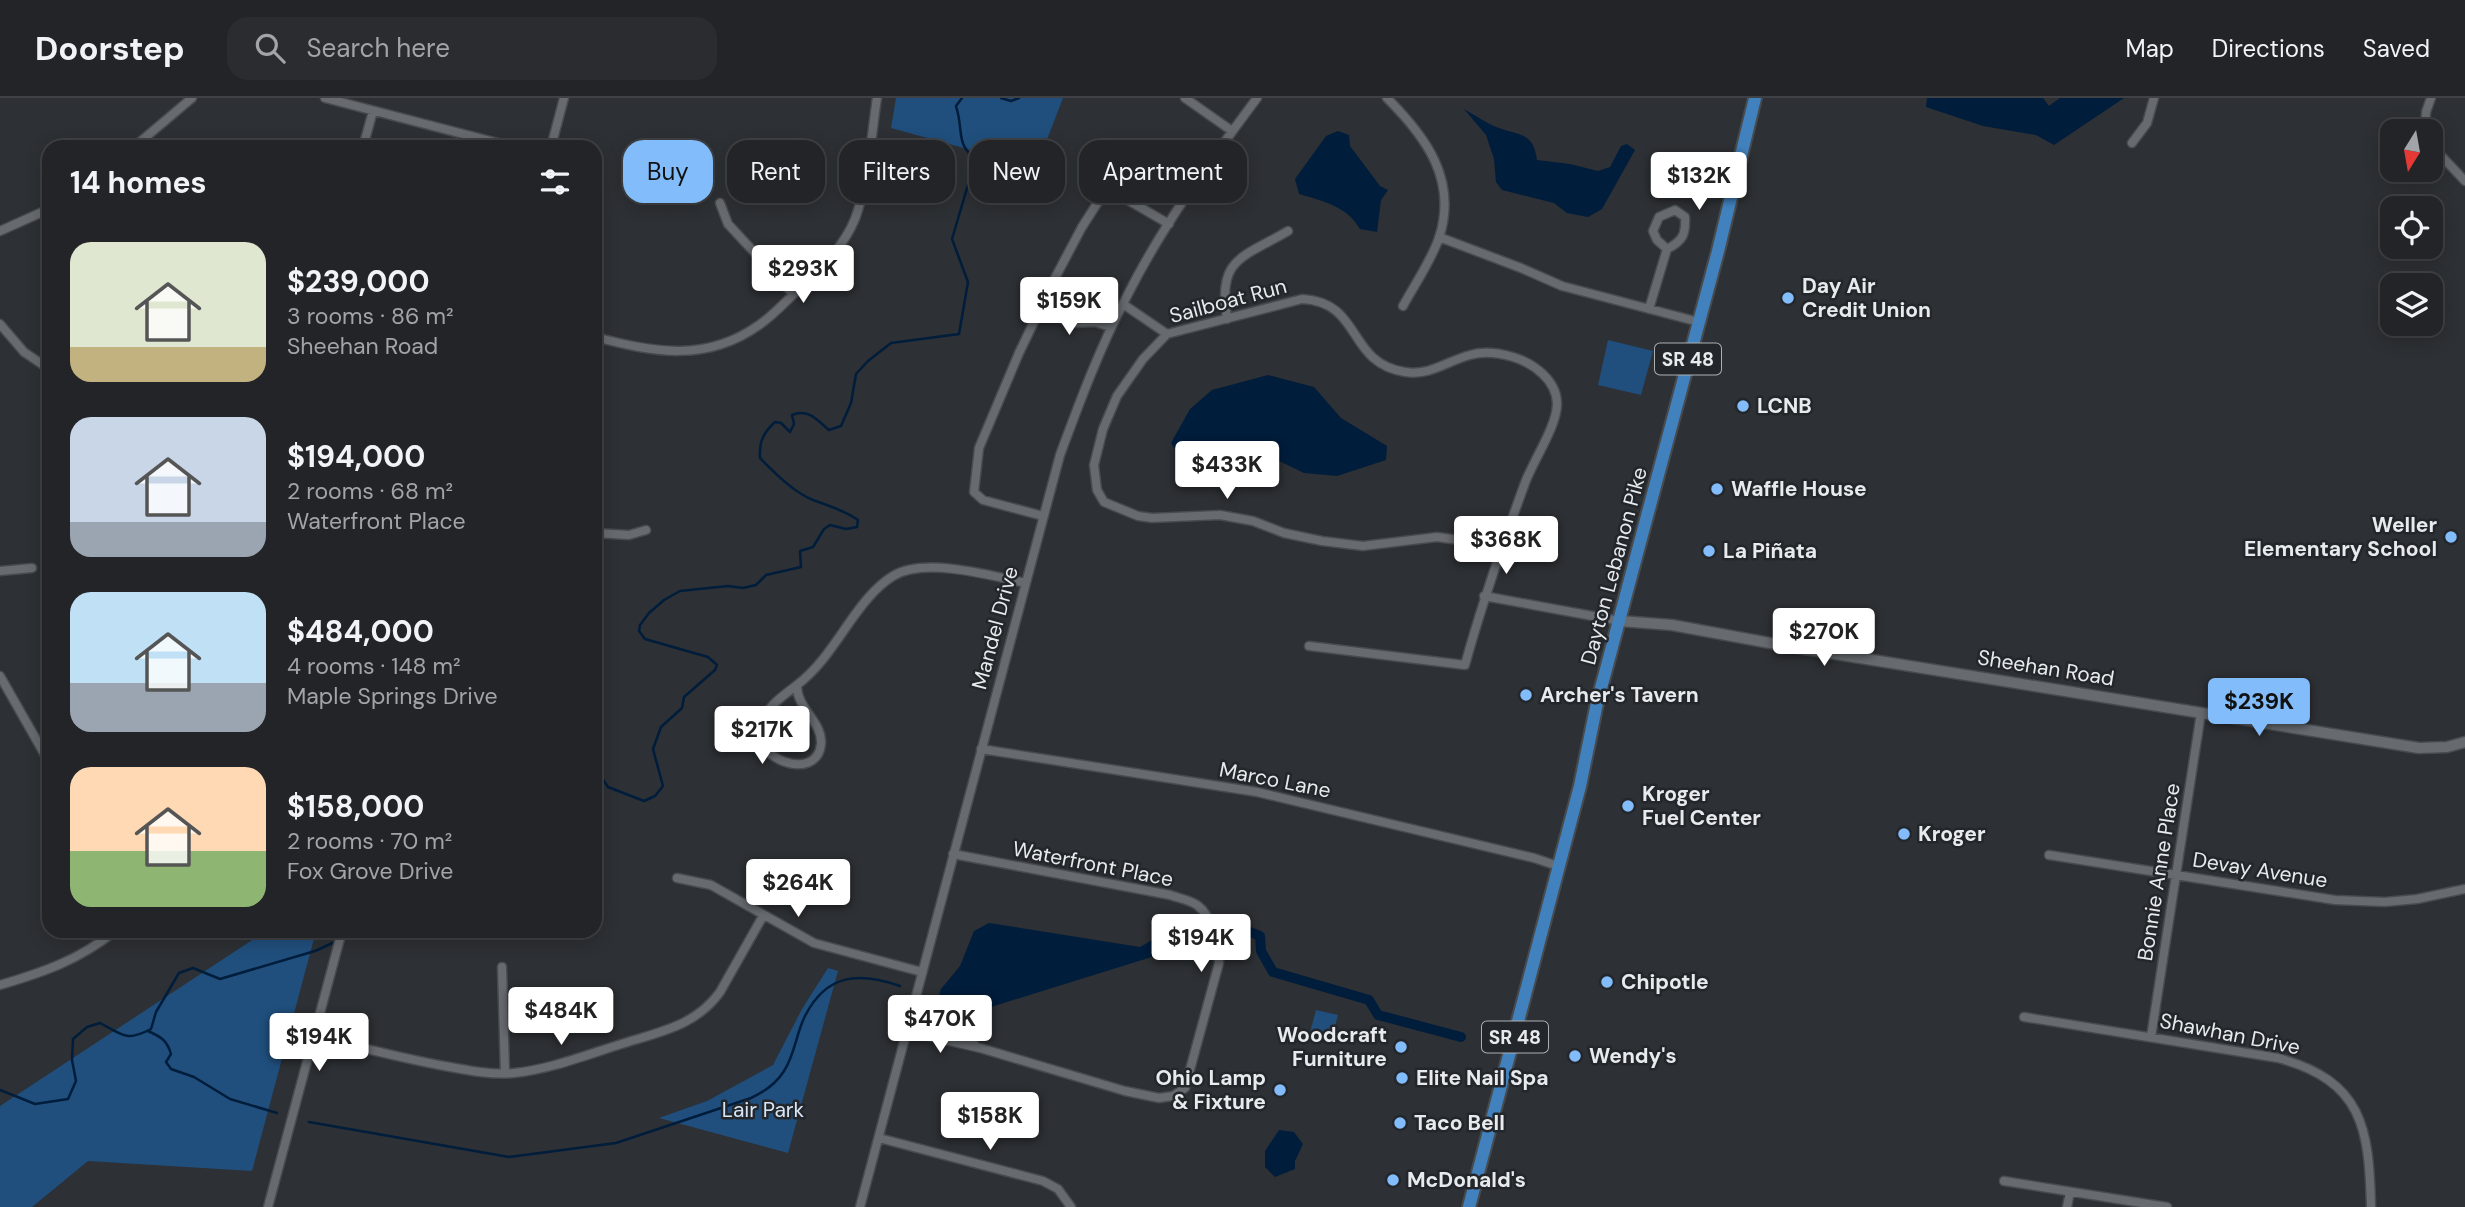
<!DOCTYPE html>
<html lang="en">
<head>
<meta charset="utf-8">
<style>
  body { margin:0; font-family:"DM Sans",sans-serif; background:#2a2c2f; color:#f1f3f6; height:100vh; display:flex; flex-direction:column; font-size:26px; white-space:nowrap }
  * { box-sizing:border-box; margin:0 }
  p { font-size:23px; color:#a2a4a7 }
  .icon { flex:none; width:38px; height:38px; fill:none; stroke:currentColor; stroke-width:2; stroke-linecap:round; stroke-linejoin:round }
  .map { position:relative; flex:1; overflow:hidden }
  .side { position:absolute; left:42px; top:42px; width:560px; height:798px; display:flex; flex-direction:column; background:#222427; border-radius:21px; box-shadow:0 4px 18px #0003,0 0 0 2px #3f4144 }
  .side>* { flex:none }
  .guide { position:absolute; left:623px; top:42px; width:665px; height:63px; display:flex; gap:14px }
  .needle { width:46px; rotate:191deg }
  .controls { position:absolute; left:2380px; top:21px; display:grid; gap:14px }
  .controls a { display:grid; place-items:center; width:63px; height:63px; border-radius:14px; background:#222427; box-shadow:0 4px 18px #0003,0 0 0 2px #3f4144; font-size:35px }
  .price { position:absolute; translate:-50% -60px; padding:0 16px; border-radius:7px; background:#fff; color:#222; font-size:23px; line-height:46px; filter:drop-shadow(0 2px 4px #0008) }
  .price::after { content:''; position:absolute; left:50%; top:42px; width:21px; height:16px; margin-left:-10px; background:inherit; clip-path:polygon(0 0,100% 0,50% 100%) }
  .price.on { background:#82bcfa; color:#111 }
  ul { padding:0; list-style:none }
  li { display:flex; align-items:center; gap:21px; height:175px; padding:0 28px }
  li span { display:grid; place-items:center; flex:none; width:196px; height:140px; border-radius:21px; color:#555 }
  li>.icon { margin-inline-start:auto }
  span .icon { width:84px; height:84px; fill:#fffc; stroke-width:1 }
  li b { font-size:30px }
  h2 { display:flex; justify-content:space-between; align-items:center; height:84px; padding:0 28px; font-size:30px }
  .chip { padding:0 24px; border-radius:21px; background:#222427; box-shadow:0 4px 18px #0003,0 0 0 2px #3f4144; font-size:24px; line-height:63px }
  .chip.on { background:#82bcfa; color:#111 }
  header { display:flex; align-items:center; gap:42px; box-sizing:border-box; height:98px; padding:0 35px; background:#222427; border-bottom:2px solid #3f4144 }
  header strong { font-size:33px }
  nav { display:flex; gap:38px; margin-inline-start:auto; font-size:24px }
  .search { width:490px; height:63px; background:#2a2c2f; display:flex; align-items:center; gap:18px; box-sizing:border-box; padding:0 24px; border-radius:21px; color:#a2a4a7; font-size:26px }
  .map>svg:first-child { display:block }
</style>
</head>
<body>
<header>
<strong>Doorstep</strong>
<div class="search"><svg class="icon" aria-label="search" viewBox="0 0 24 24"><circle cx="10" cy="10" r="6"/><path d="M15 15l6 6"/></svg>Search here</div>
<nav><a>Map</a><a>Directions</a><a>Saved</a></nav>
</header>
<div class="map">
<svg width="2465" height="1109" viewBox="0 0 2465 1109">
  <rect width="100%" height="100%" fill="#2d3034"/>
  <path fill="#204f7d" d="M896 0H1063L1036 70 891 30Z
    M1608 242 1653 253 1641 297 1598 287Z
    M266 833H316L252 1073 88 1063 32 1109H0V1008Z
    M828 870 838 873 788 1055 659 1020 707 1003 773 967 802 911Z
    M1316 912 1338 917 1331 943 1309 938Z"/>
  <path fill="#001d3c" d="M1927 0H2043L2049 8 2060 0H2124L2054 47 2036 37 1983 28 1926 9Z
    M1464 11C1475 17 1487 26 1499 30 1522 38 1533 35 1537 62L1570 66 1598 73 1610 69 1621 48 1627 46 1635 52 1602 111 1588 119 1567 115 1554 105 1502 92 1496 84 1494 61 1486 37Z
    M1338 33 1349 37 1350 48 1380 88 1388 92 1381 102 1377 134 1360 131C1347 108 1322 103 1299 96L1295 81 1326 38Z
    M1268 277 1314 289 1341 320 1387 348 1386 362 1337 378 1304 375 1275 361 1239 353 1177 355 1171 345 1190 311 1212 292Z
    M1183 820 1203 826 1204 836 1187 848 975 914 949 911 937 903 941 891 960 868 974 833 989 825 1140 849C1157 841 1167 828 1183 820Z
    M1279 1032 1294 1034 1303 1046 1295 1063V1071L1275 1079 1265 1069V1053Z"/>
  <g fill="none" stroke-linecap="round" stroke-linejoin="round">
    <path stroke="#001d3c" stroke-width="2.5" d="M1001 0 1011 3 1019 0
      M595 675 599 676 608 689 644 703 655 698 663 688 653 651 661 629 682 610 684 599 715 572 717 567 708 559 645 541 639 533 640 527 649 515 664 502 680 493 728 488 743 490 756 487 766 477 801 469 800 453 813 449 824 431 830 427 846 431 857 429 858 422C844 412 829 408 813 402 793 394 774 374 760 360 759 344 763 335 775 324L781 325 790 334 794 326 792 317C808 310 817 322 829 332L841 328 851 305 856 276 868 263 891 245 959 236 968 184 952 141 970 80 978 77 983 70 982 66C953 46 965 37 956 8L962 0
      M343 840H423L438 833
      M148 933C161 939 167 942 171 956L166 964 171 971 194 979 230 1001 277 1015
      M0 992 35 1006 68 1001 76 983 72 962 73 941 87 929 100 925C123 937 126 944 151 931L156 914 179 875 193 870 220 881 315 853 337 843
      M309 1024 509 1059 616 1045 751 1000C764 994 776 986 784 973 795 956 796 936 805 918 827 875 859 874 900 888"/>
    <path stroke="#001d3c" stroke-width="10" d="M1226 824 1260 838 1261 853 1273 874 1369 902 1378 917 1461 939"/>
    <g stroke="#484b4e" stroke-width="11">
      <path id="minor" d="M325 0 513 49
        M1185 0 1232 33
        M1387 0C1426 39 1458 82 1439 140 1431 163 1415 186 1403 208
        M2425 33 2426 14 2431 0
        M2132 45 2147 25 2154 0
        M2431 47 2465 83
        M134 49 192 0
        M363 49 373 13
        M551 49 564 0
        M720 105 728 126 793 196
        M0 133 49 111
        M1439 139 1521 170 1562 188 1699 224
        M1123 206 1167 236
        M1040 211 1071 225 1095 224 1111 229
        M1649 211 1667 151C1683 143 1686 136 1685 119L1675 112 1659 119 1653 133 1657 142 1667 151
        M1227 221C1217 160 1242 160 1288 133
        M0 226 24 254 49 271
        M595 239C653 254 706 265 759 227 774 217 786 203 799 191 821 170 843 150 855 121 869 83 871 39 877 0
        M1043 418 983 402 974 394 979 350 1019 255 1055 180 1082 129 1107 90 1169 126
        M595 435 629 437 646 432
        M0 473 32 470
        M1484 498 1620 523
        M1309 548 1465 567C1482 505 1503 445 1525 385 1533 363 1557 328 1557 306 1557 282 1533 265 1513 259 1499 255 1484 253 1470 257 1447 263 1430 278 1405 274 1346 265 1363 204 1302 201L1167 236 1143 261 1117 298 1103 331 1094 367 1097 392 1104 404 1138 418 1152 420 1220 417 1253 423 1284 435 1322 443 1363 448 1437 439 1503 448
        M0 578 49 664
        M797 587C819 570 833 548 849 525 861 508 875 489 893 478 924 459 990 477 1025 485
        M797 587C796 610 823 624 821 646 817 686 748 660 761 626 767 608 783 598 797 587Z
        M981 651 1257 694 1534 760 1558 768
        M2049 757 2335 802 2385 804 2417 801 2465 791
        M677 780 711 787 814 845 922 874
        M502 869 505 975
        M0 887C44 874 79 862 115 833
        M2024 919 2278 960C2363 983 2369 1030 2371 1109
        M910 920 949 932 975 947
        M906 933 980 950 1125 993 1159 1000 1173 998 1185 990 1219 865C1218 846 1213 819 1197 807 1190 802 1178 800 1170 797L953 756
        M314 938C359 949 404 961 450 969 471 973 493 977 514 975 553 971 591 955 628 944 664 933 697 926 720 894L763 818
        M2151 939 2201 615
        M879 1040 1043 1083 1058 1091 1071 1109
        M2004 1083 2167 1109
        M268 1109 342 833
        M860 1109 1060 357C1080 303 1100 249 1127 198 1162 128 1210 63 1257 0
        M2067 1109 2070 1094"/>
    </g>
    <g stroke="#484b4e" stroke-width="13">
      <path id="tertiary" d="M1620 523 1672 527 1792 549 2419 650 2447 649 2465 644"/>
    </g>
    <g stroke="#484b4e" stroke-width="16">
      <path id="primary" d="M1469 1109 1580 688 1597 605 1718 153 1755 0"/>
    </g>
    <use href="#minor" stroke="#676b70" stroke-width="8"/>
    <use href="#tertiary" stroke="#676b70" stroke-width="10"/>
    <use href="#primary" stroke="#4182be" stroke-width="12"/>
  </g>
  <g fill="#82bcfa" stroke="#23262a" stroke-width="2.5">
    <circle cx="1788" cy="200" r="7"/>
    <circle cx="1743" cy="308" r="7"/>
    <circle cx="1717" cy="391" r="7"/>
    <circle cx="2451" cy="439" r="7"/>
    <circle cx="1709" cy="453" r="7"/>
    <circle cx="1526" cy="597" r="7"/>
    <circle cx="1628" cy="708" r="7"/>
    <circle cx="1904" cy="736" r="7"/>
    <circle cx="1607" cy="884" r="7"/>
    <circle cx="1401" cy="949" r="7"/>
    <circle cx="1575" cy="958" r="7"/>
    <circle cx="1402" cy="980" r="7"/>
    <circle cx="1280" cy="992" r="7"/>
    <circle cx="1400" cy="1025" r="7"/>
    <circle cx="1393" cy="1082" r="7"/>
  </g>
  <g text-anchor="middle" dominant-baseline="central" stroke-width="5" stroke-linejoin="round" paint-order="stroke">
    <g fill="#23262a" stroke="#adb0b3" stroke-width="2">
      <rect x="1655" y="245.5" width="66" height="31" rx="5"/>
      <rect x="1482" y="923.5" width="66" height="31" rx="5"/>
    </g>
    <g font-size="19" font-weight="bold" fill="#e8ebee">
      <text x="1688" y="261">SR 48</text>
      <text x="1515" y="939">SR 48</text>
    </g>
    <g font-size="21" font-weight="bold" fill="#e8ebee" stroke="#23262a" text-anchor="start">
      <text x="1802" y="188">Day Air<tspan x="1802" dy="24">Credit Union</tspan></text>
      <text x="1757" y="308">LCNB</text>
      <text x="1731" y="391">Waffle House</text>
      <text x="2437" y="427" text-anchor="end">Weller<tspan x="2437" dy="24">Elementary School</tspan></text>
      <text x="1723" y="453">La Piñata</text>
      <text x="1540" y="597">Archer's Tavern</text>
      <text x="1642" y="696">Kroger<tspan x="1642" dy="24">Fuel Center</tspan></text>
      <text x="1918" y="736">Kroger</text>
      <text x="1621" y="884">Chipotle</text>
      <text x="1387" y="937" text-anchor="end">Woodcraft<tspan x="1387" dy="24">Furniture</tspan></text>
      <text x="1589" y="958">Wendy's</text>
      <text x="1266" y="980" text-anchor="end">Ohio Lamp<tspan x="1266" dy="24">&amp; Fixture</tspan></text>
      <text x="1416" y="980">Elite Nail Spa</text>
      <text x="1414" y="1025">Taco Bell</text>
      <text x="1407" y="1082">McDonald's</text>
    </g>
    <g font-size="21" fill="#e8ebee" stroke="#23262a">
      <text transform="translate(1228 203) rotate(-15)">Sailboat Run</text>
      <text transform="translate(1614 468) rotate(-75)">Dayton Lebanon Pike</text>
      <text transform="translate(995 530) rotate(-75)">Mandel Drive</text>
      <text transform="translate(2046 570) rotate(9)">Sheehan Road</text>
      <text transform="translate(1275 682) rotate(11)">Marco Lane</text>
      <text transform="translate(1093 766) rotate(11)">Waterfront Place</text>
      <text transform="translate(2260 772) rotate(9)">Devay Avenue</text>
      <text transform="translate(2159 774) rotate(-81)">Bonnie Anne Place</text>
      <text transform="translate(2230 936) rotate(11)">Shawhan Drive</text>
    </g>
    <g font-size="21" fill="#d6e6f8" stroke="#23262a">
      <text x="763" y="1012">Lair Park</text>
    </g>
  </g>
</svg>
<div class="controls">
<a><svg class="needle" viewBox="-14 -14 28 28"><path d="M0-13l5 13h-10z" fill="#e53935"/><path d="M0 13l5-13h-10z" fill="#a2a4a7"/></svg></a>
<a><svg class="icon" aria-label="locate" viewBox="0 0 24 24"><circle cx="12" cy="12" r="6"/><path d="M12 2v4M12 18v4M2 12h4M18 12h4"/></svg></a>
<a><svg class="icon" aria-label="layers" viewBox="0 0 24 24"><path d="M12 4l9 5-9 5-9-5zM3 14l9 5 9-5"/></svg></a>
</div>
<b class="price" style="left:1699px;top:114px">$132K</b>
<b class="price" style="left:803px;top:207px">$293K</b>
<b class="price" style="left:1069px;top:239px">$159K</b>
<b class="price" style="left:1227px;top:403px">$433K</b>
<b class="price" style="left:1506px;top:478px">$368K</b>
<b class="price" style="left:1824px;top:570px">$270K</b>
<b class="price on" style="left:2259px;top:640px">$239K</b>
<b class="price" style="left:762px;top:668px">$217K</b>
<b class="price" style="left:798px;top:821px">$264K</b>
<b class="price" style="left:1201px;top:876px">$194K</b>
<b class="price" style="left:561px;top:949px">$484K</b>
<b class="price" style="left:940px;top:957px">$470K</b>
<b class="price" style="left:319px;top:975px">$194K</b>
<b class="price" style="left:990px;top:1054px">$158K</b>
<div class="guide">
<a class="chip on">Buy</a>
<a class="chip">Rent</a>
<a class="chip">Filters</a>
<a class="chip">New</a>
<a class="chip">Apartment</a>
</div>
<section class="side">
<h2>14 homes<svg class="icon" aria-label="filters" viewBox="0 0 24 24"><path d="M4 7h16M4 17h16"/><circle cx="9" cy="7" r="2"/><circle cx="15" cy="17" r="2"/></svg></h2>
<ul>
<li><span style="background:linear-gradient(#dfe7d0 75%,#c2b280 0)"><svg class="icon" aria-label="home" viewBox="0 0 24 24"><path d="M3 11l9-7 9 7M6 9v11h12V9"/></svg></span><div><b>$239,000</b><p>3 rooms · 86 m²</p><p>Sheehan Road</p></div></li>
<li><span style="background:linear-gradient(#c9d6e8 75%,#9aa5b1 0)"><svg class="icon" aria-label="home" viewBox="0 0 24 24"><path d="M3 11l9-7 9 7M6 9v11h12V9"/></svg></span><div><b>$194,000</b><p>2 rooms · 68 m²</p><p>Waterfront Place</p></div></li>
<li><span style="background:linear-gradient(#bfe0f5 65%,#9aa5b1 0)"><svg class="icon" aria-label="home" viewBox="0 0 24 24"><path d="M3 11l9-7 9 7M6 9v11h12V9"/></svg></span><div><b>$484,000</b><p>4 rooms · 148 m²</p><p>Maple Springs Drive</p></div></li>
<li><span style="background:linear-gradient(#ffd9b3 60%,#8fb573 0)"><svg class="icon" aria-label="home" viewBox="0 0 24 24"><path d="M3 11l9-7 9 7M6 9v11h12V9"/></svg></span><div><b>$158,000</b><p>2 rooms · 70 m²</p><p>Fox Grove Drive</p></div></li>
</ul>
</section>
</div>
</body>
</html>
